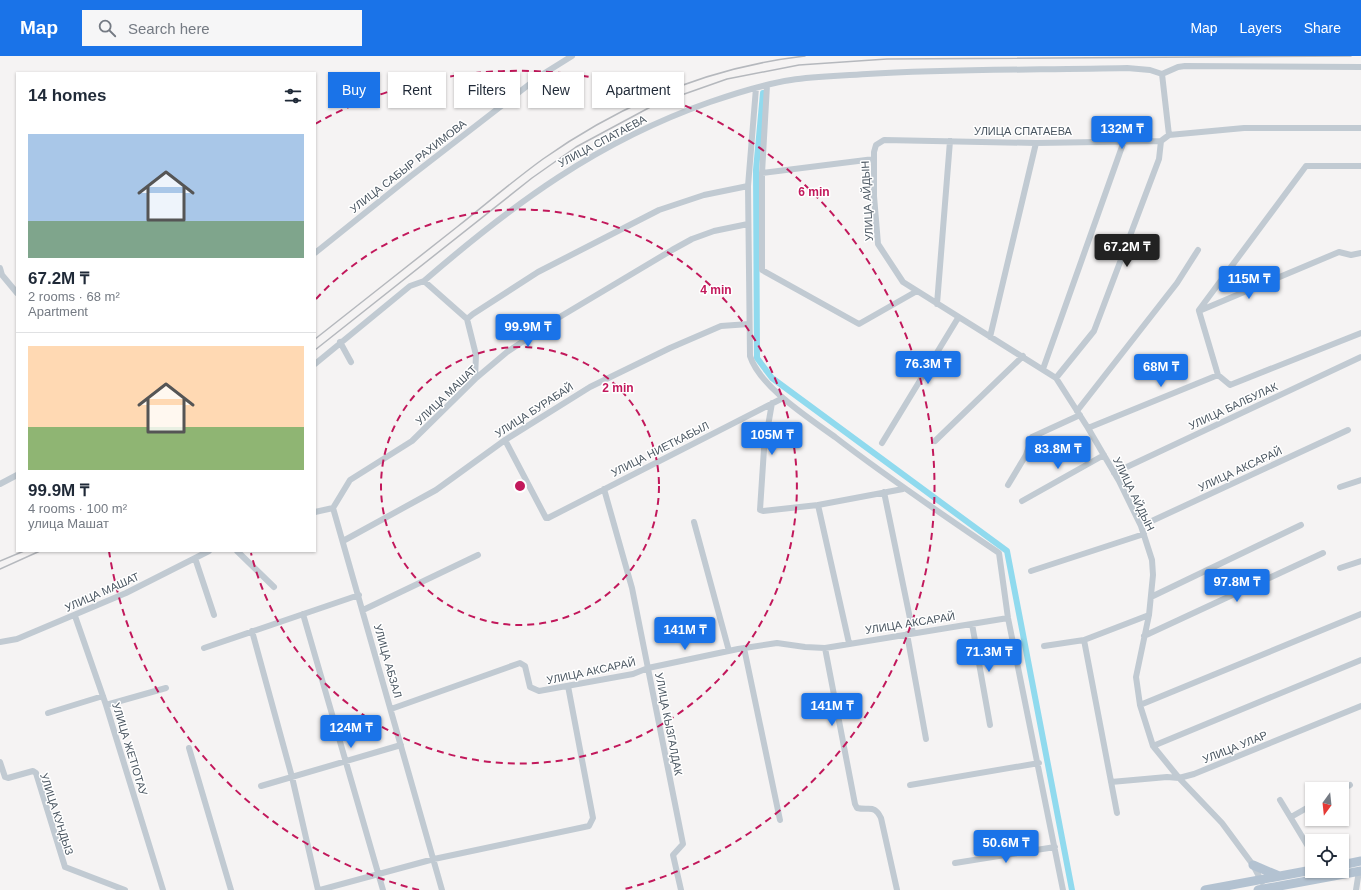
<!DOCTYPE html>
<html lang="en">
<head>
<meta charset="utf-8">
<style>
  body { margin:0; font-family:Arial,sans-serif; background:#f6f6f7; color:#1f2937; height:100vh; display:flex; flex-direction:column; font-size:15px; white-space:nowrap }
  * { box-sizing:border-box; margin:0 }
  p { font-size:13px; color:#747a83 }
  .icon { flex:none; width:22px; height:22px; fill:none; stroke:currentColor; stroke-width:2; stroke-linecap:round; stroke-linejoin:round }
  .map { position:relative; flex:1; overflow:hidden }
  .side { position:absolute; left:16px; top:16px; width:300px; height:480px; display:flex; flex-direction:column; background:#fff; border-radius:0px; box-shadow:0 1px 3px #0004 }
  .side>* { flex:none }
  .top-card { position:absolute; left:328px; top:16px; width:380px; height:36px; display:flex; gap:8px }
  .needle { width:26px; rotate:195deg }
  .tools { position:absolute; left:1305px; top:726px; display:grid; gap:8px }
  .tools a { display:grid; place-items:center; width:44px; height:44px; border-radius:0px; background:#fff; box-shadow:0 1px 3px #0004; font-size:20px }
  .price { position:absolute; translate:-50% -34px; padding:0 9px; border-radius:4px; background:#1a73e8; color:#fff; font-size:13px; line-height:26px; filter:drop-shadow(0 1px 2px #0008) }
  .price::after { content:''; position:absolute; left:50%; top:24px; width:12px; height:9px; margin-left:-6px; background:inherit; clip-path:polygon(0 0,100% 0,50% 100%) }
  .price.selected { background:#222; color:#fff }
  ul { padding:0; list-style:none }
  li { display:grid; align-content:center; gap:8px; height:212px; padding:0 12px }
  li+li { border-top:1px solid #e0e1e3 }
  li span { display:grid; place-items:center; height:124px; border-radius:0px; color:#555 }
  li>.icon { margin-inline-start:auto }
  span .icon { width:72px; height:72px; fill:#fffc; stroke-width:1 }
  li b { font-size:17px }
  h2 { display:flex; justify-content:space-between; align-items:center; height:48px; padding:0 12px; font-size:17px }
  .pill { padding:0 14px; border-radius:0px; background:#fff; box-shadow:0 1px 3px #0004; font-size:14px; line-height:36px }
  .pill.selected { background:#1a73e8; color:#fff }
  header { display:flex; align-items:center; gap:24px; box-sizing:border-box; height:56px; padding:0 20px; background:#1a73e8; color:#fff }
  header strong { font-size:19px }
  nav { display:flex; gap:22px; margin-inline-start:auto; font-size:14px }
  .search { width:280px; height:36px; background:#f6f6f7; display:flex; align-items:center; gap:10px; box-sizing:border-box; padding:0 14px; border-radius:0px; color:#747a83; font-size:15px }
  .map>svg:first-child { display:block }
</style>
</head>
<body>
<header>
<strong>Map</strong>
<div class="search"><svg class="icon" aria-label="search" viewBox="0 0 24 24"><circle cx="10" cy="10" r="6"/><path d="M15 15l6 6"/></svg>Search here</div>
<nav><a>Map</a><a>Layers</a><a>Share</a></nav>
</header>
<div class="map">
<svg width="1361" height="834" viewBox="0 0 1361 834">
  <rect width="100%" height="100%" fill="#f5f3f3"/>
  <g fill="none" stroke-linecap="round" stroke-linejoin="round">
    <path stroke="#90daee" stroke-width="6" d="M763 37 756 114 757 302 772 322 1007 495 1072 834"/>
    <path stroke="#c1cad2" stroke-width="6" d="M1162 18 1169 79
      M767 29 762 117V214L859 268 917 235
      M756 32 748 130 750 300C760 331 809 362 835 381 888 422 943 459 999 497L1008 562 1063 834
      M762 117 874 103
      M315 197 411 120 540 20 572 0
      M0 212 2 219 17 237
      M424 225 467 263
      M937 248 950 85
      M1199 254 1306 110H1361
      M990 281 1036 87
      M340 286 351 306
      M315 308 410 230 424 225C513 148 598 85 710 46 736 37 764 28 791 24 816 20 841 20 867 18 953 13 1040 14 1127 12L1150 14 1162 18 1178 11 1185 10 1361 11
      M1043 313 1124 85
      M1218 319 1199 255 1339 196 1351 199 1361 197
      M1056 322 1094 275 1159 103 1161 85
      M475 323 476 299 467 263 473 258 538 216 659 154 704 139 748 130
      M772 347 764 393 760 454 763 455 818 449 903 433
      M1077 355 1177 227 1198 194
      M1088 372 1218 319 1230 329 1361 277
      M505 384 546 462H548L783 342
      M935 385 1023 300
      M882 387 958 262
      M1114 417 1361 301
      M0 428 17 419
      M1008 429 1026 399 1032 381 1080 359
      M1340 431 1361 424
      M604 433 632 532 683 788 673 799 681 834
      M884 436 913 577
      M1022 445 1104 399
      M818 449 849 587
      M333 452 442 834
      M315 456 333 452 350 424 412 385 475 323 507 296 558 262 672 194 692 183 714 175 748 168
      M694 466 729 595
      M1141 470 1348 374
      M343 485 436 434 505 384 590 331 670 292 721 270 749 268
      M237 495 274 531
      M195 502 214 559
      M1340 512 1361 505
      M1031 515 1144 478
      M1151 541 1301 469
      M363 554 478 499
      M303 558 383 834
      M75 560 106 649 163 834
      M972 568 990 669
      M252 575 292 721 318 834
      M907 578 926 683
      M1144 580 1323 497
      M1084 584 1117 757
      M0 586 17 583 126 537 209 495
      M1044 590 1084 584 1149 559
      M204 592 359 539
      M744 592 780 764
      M825 592 855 748 857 752C870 755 874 748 881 762L897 834
      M106 649 166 632
      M1140 649 1361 558
      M391 653 520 607 525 610 530 631 539 635 633 618 648 612 738 593 777 587 805 591 825 592 1008 562
      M48 657 103 640
      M1153 690 1361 604
      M189 692 231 834
      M0 706 5 721 8 722 33 715 36 717 65 811 125 834
      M1111 726 1167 721 1179 722 1194 718 1361 650
      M910 729 1039 707
      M261 730 401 689
      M1342 733 1350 729
      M1280 744 1312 797
      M1291 761 1312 749
      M955 807 1055 791
      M1262 826 1253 809 1222 767 1179 722 1153 690 1140 649 1136 621 1149 559 1153 519 1152 504 1141 470 1119 425 1088 372 1056 322 903 226 878 188 874 140V96L876 89 884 84 1036 87 1161 85 1169 79 1244 72H1361
      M320 834 434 803 589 770 593 762 568 630
      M1356 834 1359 815"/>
    <path stroke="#b3c2d1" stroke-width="9" d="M1253 809 1279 820
      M1342 809 1361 805
      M1205 834 1312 814
      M1258 834 1361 815"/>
    <path stroke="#b5b8bd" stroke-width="1.5" d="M315 283C362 246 410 208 457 171 486 148 514 124 543 103 621 48 710 11 805 0
      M315 294 532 122 576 91 656 48 727 23 799 9 887 3 1351 0
      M0 505 24 495
      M0 513 40 495"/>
  </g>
  <g fill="none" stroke="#c2185b" stroke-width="2" stroke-dasharray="7 5">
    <circle cx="520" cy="430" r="139"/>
    <path d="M316 243A277 277 0 1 1 251 497"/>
    <path d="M419 834A416 416 0 0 1 109 495M315 68A416 416 0 1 1 621 834"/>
  </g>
  <g text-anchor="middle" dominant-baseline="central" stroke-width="3" stroke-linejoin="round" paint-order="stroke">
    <g font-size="11" fill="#4a5661" stroke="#fff">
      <text x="1023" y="75">УЛИЦА СПАТАЕВА</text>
      <text transform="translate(602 85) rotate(-28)">УЛИЦА СПАТАЕВА</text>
      <text transform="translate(408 110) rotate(-38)">УЛИЦА САБЫР РАХИМОВА</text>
      <text transform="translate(867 145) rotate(-93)">УЛИЦА АЙДЫН</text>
      <text transform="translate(446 339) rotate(-44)">УЛИЦА МАШАТ</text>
      <text transform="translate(1233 350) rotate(-25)">УЛИЦА БАЛБУЛАК</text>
      <text transform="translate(534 354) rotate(-33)">УЛИЦА БУРАБАЙ</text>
      <text transform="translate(660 393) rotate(-27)">УЛИЦА НИЕТКАБЫЛ</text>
      <text transform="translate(1240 413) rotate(-25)">УЛИЦА АКСАРАЙ</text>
      <text transform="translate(1134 438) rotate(64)">УЛИЦА АЙДЫН</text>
      <text transform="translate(102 536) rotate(-24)">УЛИЦА МАШАТ</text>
      <text transform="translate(910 567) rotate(-9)">УЛИЦА АКСАРАЙ</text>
      <text transform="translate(388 605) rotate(74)">УЛИЦА АБЗАЛ</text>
      <text transform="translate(591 615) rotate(-12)">УЛИЦА АКСАРАЙ</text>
      <text transform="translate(669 668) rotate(79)">УЛИЦА КЫЗГАЛДАК</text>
      <text transform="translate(1235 691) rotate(-22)">УЛИЦА УЛАР</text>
      <text transform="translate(130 693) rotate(73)">УЛИЦА ЖЕТІОТАУ</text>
      <text transform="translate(57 758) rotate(72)">УЛИЦА КУНДЫЗ</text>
    </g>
  </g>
  <circle cx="520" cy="430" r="6" fill="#c2185b" stroke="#fff" stroke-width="2"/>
  <g font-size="12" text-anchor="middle" font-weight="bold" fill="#c2185b" stroke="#fff" stroke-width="3" stroke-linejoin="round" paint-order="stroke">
    <text x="814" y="140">6 min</text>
    <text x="716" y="238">4 min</text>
    <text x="618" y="336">2 min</text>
  </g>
</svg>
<div class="tools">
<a><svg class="needle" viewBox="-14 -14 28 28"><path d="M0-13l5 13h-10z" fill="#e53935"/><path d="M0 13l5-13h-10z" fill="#747a83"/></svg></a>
<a><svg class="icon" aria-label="locate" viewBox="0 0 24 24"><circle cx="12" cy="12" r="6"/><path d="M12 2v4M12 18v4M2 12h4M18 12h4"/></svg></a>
</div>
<b class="price" style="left:1122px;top:94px">132M ₸</b>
<b class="price selected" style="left:1127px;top:212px">67.2M ₸</b>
<b class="price" style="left:1249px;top:244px">115M ₸</b>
<b class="price" style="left:528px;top:292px">99.9M ₸</b>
<b class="price" style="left:928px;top:329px">76.3M ₸</b>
<b class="price" style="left:1161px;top:332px">68M ₸</b>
<b class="price" style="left:772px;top:400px">105M ₸</b>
<b class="price" style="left:1058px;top:414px">83.8M ₸</b>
<b class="price" style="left:1237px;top:547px">97.8M ₸</b>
<b class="price" style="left:685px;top:595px">141M ₸</b>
<b class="price" style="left:989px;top:617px">71.3M ₸</b>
<b class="price" style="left:832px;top:671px">141M ₸</b>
<b class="price" style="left:351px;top:693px">124M ₸</b>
<b class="price" style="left:1006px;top:808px">50.6M ₸</b>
<div class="top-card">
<a class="pill selected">Buy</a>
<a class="pill">Rent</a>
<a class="pill">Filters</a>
<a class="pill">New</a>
<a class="pill">Apartment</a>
</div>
<section class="side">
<h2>14 homes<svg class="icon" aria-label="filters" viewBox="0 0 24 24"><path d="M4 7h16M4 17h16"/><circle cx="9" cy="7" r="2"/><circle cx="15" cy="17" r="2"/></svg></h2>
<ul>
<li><span style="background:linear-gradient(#a9c7e8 70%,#7fa58c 0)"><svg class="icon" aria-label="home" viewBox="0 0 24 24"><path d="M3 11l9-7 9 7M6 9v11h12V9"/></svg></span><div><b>67.2M ₸</b><p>2 rooms · 68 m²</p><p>Apartment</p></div></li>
<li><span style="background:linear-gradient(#ffd9b3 65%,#8fb573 0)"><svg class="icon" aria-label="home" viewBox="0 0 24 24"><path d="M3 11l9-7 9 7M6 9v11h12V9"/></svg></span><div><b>99.9M ₸</b><p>4 rooms · 100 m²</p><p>улица Машат</p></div></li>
</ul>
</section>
</div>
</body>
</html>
